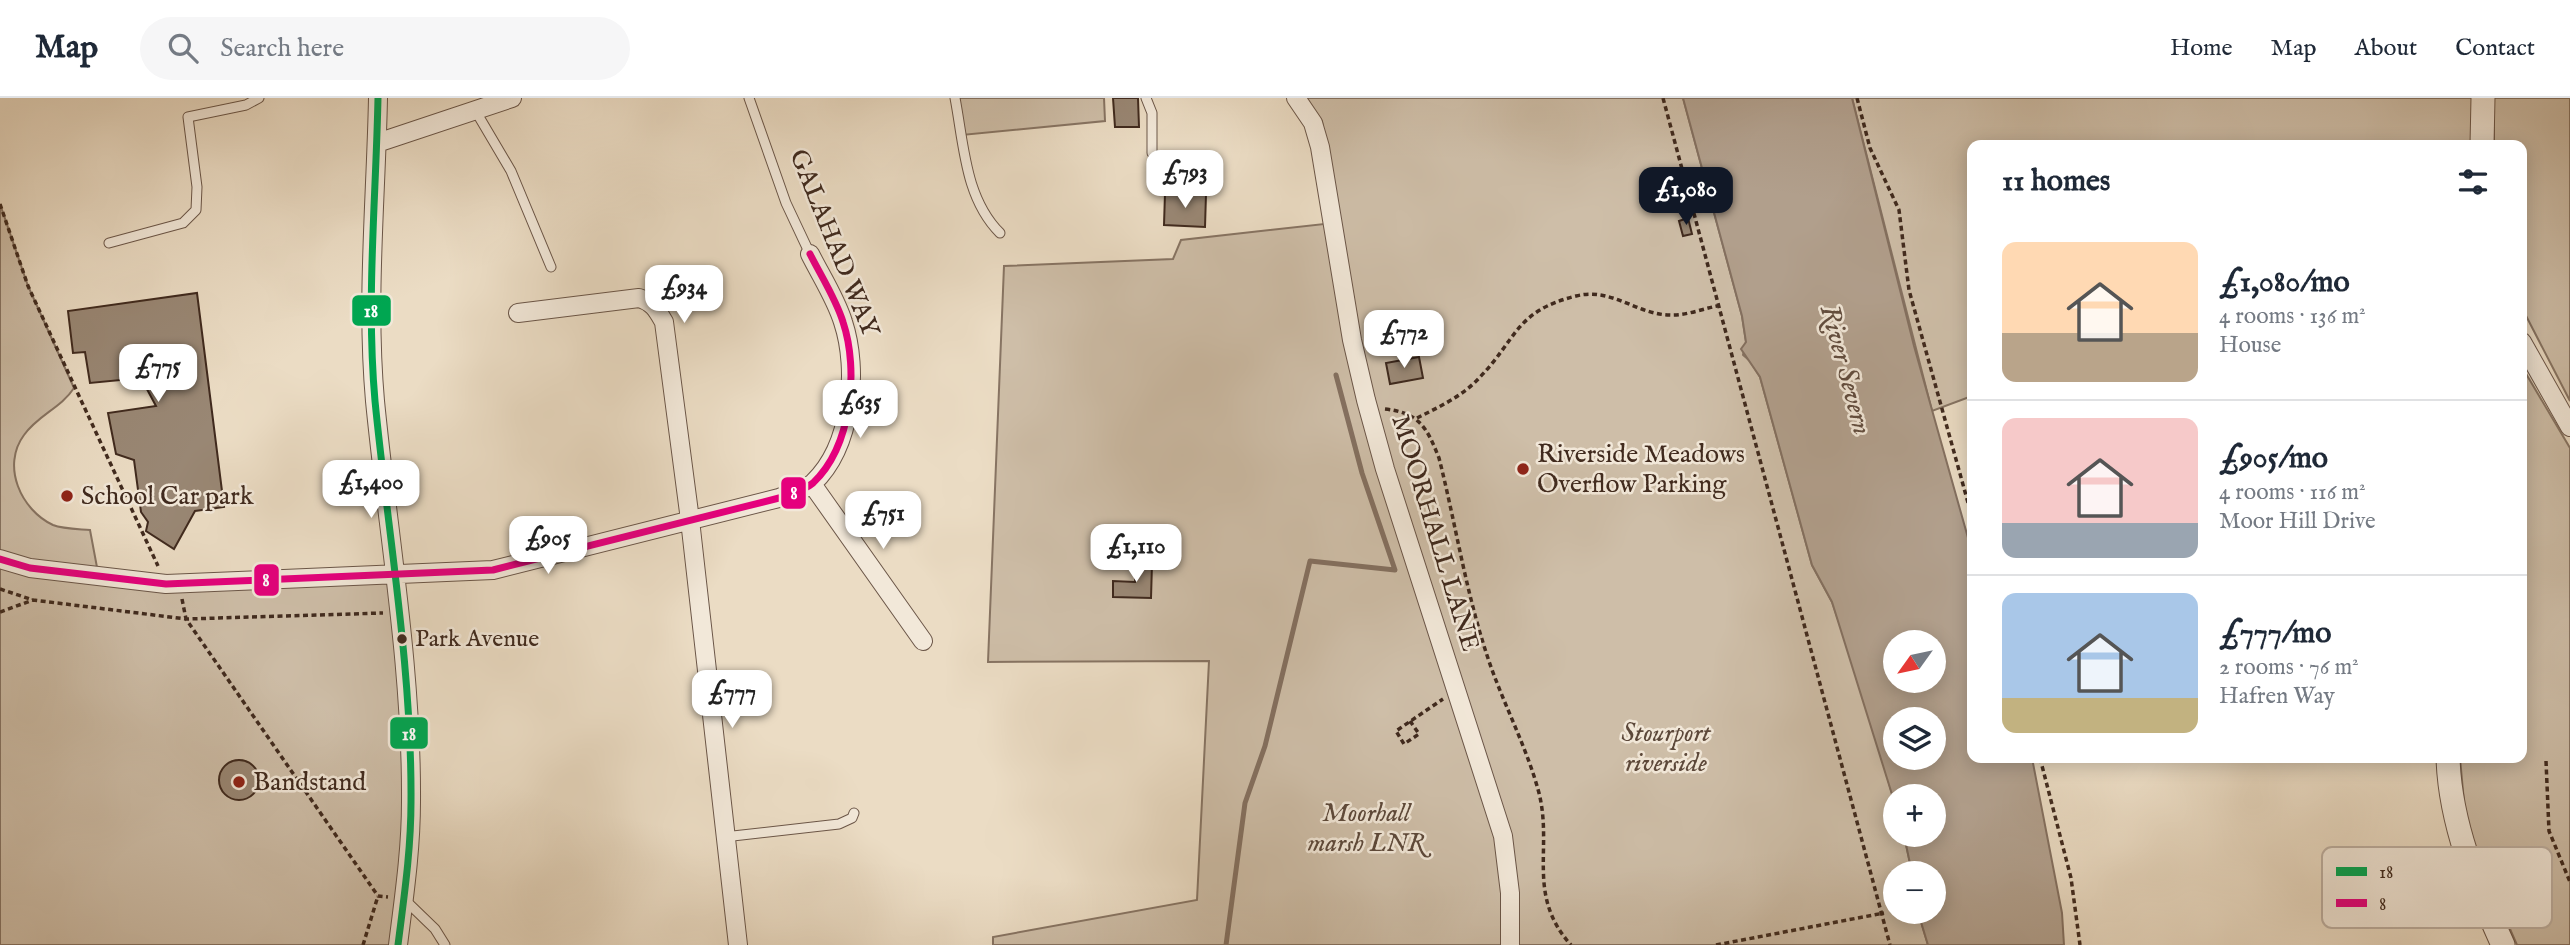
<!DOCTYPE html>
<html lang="en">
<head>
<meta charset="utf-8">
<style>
  body { margin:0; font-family:"IM FELL English",serif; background:#f6f6f7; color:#1f2937; height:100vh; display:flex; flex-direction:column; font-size:26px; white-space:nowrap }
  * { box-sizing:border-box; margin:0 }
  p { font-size:23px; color:#747a83 }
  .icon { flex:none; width:38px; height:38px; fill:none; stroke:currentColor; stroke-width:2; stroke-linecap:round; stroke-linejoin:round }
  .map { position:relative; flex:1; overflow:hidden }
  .side { position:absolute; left:1967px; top:42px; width:560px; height:623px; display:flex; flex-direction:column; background:#fff; border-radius:14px; box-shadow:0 4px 18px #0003 }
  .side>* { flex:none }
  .needle { width:46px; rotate:237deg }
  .buttons { position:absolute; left:1883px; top:532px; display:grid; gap:14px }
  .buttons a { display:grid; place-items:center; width:63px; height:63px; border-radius:50%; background:#fff; box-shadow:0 4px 18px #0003; font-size:35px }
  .price { position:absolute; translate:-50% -60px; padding:0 16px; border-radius:14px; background:#fff; color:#222; font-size:23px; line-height:46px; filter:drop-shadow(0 2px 4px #0008) }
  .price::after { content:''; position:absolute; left:50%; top:42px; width:21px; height:16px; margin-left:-10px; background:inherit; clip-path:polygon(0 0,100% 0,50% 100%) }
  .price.selected { background:#111827; color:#fff }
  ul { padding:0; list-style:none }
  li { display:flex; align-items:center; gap:21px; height:175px; padding:0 35px }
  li+li { border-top:2px solid #e0e1e3 }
  li span { display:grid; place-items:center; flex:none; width:196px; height:140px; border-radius:14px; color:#555 }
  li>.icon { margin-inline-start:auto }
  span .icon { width:84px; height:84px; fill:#fffc; stroke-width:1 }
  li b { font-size:30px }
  h2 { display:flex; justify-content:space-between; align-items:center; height:84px; padding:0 35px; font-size:30px }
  header { display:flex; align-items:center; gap:42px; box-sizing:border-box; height:98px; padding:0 35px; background:#fff; border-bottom:2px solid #e0e1e3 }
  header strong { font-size:33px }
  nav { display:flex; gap:38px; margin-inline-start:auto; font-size:24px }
  .search { width:490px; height:63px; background:#f6f6f7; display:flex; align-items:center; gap:18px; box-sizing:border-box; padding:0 24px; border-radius:38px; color:#747a83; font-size:26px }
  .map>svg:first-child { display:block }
</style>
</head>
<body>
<header>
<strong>Map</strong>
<div class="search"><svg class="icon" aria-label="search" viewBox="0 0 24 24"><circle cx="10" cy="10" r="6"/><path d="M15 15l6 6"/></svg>Search here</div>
<nav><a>Home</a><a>Map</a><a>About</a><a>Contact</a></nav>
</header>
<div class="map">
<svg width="2570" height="847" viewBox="0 0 2570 847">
  <rect width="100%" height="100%" fill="#ebdcc4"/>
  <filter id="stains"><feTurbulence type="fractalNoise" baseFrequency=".00286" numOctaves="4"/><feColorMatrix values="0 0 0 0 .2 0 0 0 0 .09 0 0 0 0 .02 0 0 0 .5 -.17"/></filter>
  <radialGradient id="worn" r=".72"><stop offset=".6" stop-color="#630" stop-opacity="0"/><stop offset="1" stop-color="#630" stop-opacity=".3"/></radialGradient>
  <path fill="#cebea8" stroke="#877463" stroke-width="2" d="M956 0H1104L1105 23 962 37Z
    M1301 0H1683L1742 218 1746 244 1743 257 1750 263 1760 279 1812 467 1832 504 1861 589 1895 706V737H1904L1912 775H1895V814H1918L1928 847H1509L1502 800 1501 847H993V839L1197 802 1209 563 988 564 1004 168 1173 161 1181 142 1333 125 1341 172 1322 23Z
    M1852 0H2473L2472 47H1972V298L1932 313Z
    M2494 0H2570V303L2522 210V47H2494Z
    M0 106 28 188 74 290C61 310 38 317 24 337 1 368 21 412 53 427 63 431 79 431 90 432L99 480 397 476 407 610 398 847H0Z
    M2522 269 2570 350V847H2517L2478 758 2465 715 2460 660H2522Z"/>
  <path fill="#b19f8c" stroke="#847060" stroke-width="2" fill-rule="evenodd" d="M1683 0H1852L1914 248 1972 454V660H2032L2062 815 2064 847H1928L1918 814H1934V775H1912L1904 737H1934V698H1895V706L1832 504 1812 467 1760 279 1741 251 1746 244 1742 218ZM1895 544H1934V583H1895ZM1895 621H1934V660H1895Z"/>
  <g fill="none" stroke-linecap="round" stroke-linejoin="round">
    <path stroke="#847060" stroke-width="5" d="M1226 847 1245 705 1265 648 1310 463 1395 472 1362 375 1336 277"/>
  </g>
  <path fill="#998774" stroke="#402a1e" stroke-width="2" d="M1113 0H1138L1139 29H1115Z
    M1165 95 1206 96 1205 129 1164 127Z
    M1688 120 1692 136 1683 138 1679 123Z
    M197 195 224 409 195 413 174 451 146 433 148 424 141 414 134 362 116 356 108 315 156 308 141 280 90 285 85 254 73 255 68 213Z
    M1419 259 1423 280 1390 286 1386 265Z
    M1136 465 1152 466 1151 500 1113 499V483L1135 484Z
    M219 682a20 20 0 1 1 40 0a20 20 0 1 1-40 0Z"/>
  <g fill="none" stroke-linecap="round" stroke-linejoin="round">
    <g stroke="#6b5648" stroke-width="11">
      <path id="service" d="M749 0 786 105 810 156
        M955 0C964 47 965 100 1000 135
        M1146 0 1152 15V55
        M475 12 511 73 551 169
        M109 145 183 125 196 112 197 89 188 19 246 7 259 0
        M724 739 839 726 852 720 854 715
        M405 802 435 831 445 847"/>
    </g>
    <g stroke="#6b5648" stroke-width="20">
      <path id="minor" d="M378 0C376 100 366 202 375 303 388 436 412 569 411 704 411 752 404 799 398 847
        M1296 0 1313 25 1320 49 1352 242 1366 302 1385 371 1503 738 1510 795V847
        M377 45 512 0
        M518 215 639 200C653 204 657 212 664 224L690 422 738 847
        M2522 244 2570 329
        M812 386 923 543
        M0 461 30 470 166 486 493 472 779 400C789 396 805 392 813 385 852 348 859 272 843 224 836 201 821 178 810 156"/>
    </g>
    <g stroke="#6b5648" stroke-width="25">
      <path id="tertiary" d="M2482 47 2483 0
        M2448 660C2450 726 2476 787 2503 847"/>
    </g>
    <path stroke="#402a1e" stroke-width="3.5" stroke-dasharray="5 3.5" stroke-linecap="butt" d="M1663 0 1890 847
      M1857 0 1870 50 1899 112 1909 192 1972 419
      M0 106 28 188 158 468
      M1385 311C1420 315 1427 330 1439 360 1455 423 1465 489 1485 551 1500 600 1526 646 1539 695 1553 751 1526 797 1571 847
      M1417 320C1439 309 1463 298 1480 279 1517 241 1515 213 1576 198 1611 189 1636 216 1669 217 1685 218 1702 211 1717 208
      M0 491 33 502 186 521 383 515
      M182 501 186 521 378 798 388 799
      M0 514 33 502
      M1410 623 1419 636 1404 646 1396 633 1443 601
      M2040 660 2071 780 2080 847
      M2546 663 2549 733 2570 784
      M363 847 378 798
      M1716 847 1884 815"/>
    <use href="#service" stroke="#f2e8d9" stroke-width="9"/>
    <use href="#minor" stroke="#f2e8d9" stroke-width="18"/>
    <use href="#tertiary" stroke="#f2e8d9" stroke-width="23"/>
    <g stroke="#f2e8d9" stroke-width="12">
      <path id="bus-1" d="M378 0C376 100 366 202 375 303 388 436 412 569 411 704 411 752 404 799 398 847"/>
    </g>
    <g stroke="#f2e8d9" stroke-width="12">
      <path id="bus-2" d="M0 461 30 470 166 486 493 472 779 400C789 396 805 392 813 385 852 348 859 272 843 224 836 201 821 178 810 156"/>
    </g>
    <use href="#bus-1" stroke="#00a651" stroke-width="7"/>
    <use href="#bus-2" stroke="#e5007d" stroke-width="7"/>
  </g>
  <g fill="#8f2418" stroke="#f2e8d9" stroke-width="2.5">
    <circle cx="1523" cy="371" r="7"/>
    <circle cx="67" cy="398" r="7"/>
    <circle cx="239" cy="684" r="7"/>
  </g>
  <circle fill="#402a1e" stroke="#f2e8d9" stroke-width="2.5" cx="402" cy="541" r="6"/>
  <g text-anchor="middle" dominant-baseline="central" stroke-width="5" stroke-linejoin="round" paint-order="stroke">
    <g font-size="24" fill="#402a1e" stroke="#f2e8d9" text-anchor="start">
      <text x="415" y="541">Park Avenue</text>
    </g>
    <g font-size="26" fill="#402a1e" stroke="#f2e8d9">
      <text transform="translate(834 145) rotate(68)">GALAHAD WAY</text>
      <text transform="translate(1435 435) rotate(73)">MOORHALL LANE</text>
    </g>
    <g font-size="26" fill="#402a1e" stroke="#f2e8d9" text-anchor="start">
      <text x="1537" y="356">Riverside Meadows<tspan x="1537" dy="30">Overflow Parking</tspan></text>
      <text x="81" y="398">School Car park</text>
      <text x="253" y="684">Bandstand</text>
    </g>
    <g font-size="26" font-style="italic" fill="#5c483a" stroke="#f2e8d9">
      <text x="1666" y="635">Stourport<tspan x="1666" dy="30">riverside</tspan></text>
      <text x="1366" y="715">Moorhall<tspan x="1366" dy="30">marsh LNR</tspan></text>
    </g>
    <g font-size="28" font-style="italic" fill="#624d3f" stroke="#f2e8d9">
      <text transform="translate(1845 272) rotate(75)">River Severn</text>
    </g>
  </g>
  <rect x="2322" y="749" width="230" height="81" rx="10" fill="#f2e8d9" stroke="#bdafa1" stroke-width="2"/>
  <rect x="2336" y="769" width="31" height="9" fill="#00a651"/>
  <rect x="2336" y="801" width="31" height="8" fill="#e5007d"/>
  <g font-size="19" fill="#402a1e">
    <text x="2379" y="780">18</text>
    <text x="2379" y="812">8</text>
  </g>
  <g stroke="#f2e8d9" stroke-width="2.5">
    <rect x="351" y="196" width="41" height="33" rx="7" fill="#00a651"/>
    <rect x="780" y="378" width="27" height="34" rx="7" fill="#e5007d"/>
    <rect x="253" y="465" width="27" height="34" rx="7" fill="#e5007d"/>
    <rect x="389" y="618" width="40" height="34" rx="7" fill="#00a651"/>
  </g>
  <g font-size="19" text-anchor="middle" font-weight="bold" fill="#fff">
    <text x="371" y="219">18</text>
    <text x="794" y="401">8</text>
    <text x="266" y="488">8</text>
    <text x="409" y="642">18</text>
  </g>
  <rect width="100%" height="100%" filter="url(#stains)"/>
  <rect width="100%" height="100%" fill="url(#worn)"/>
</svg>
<div class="buttons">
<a><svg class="needle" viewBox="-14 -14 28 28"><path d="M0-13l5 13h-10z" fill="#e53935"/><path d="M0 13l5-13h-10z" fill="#747a83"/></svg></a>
<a><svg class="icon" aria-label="layers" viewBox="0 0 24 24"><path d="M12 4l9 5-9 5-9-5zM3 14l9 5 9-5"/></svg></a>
<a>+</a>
<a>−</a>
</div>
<b class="price" style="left:1185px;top:112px">£793</b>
<b class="price selected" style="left:1686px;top:129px">£1,080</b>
<b class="price" style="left:684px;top:227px">£934</b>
<b class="price" style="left:1404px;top:272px">£772</b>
<b class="price" style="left:158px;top:306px">£775</b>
<b class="price" style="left:860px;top:342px">£635</b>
<b class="price" style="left:371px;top:422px">£1,400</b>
<b class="price" style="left:883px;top:453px">£751</b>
<b class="price" style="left:548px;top:478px">£905</b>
<b class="price" style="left:1136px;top:486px">£1,110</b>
<b class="price" style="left:732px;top:632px">£777</b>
<section class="side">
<h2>11 homes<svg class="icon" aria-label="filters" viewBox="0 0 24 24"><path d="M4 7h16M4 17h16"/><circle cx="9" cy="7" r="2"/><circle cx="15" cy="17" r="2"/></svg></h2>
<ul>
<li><span style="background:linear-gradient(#ffd9b3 65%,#b9a48a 0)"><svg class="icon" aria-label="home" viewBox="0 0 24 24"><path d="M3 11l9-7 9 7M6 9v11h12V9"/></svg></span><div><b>£1,080/mo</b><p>4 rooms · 136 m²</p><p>House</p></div></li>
<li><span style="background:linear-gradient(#f6c9c9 75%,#9aa5b1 0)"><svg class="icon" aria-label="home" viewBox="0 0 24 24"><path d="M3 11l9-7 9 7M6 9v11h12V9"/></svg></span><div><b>£905/mo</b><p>4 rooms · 116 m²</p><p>Moor Hill Drive</p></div></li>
<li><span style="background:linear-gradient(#a9c7e8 75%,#c2b280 0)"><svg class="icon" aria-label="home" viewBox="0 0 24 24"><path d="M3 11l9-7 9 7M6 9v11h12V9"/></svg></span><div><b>£777/mo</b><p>2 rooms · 76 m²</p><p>Hafren Way</p></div></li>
</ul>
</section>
</div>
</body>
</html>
